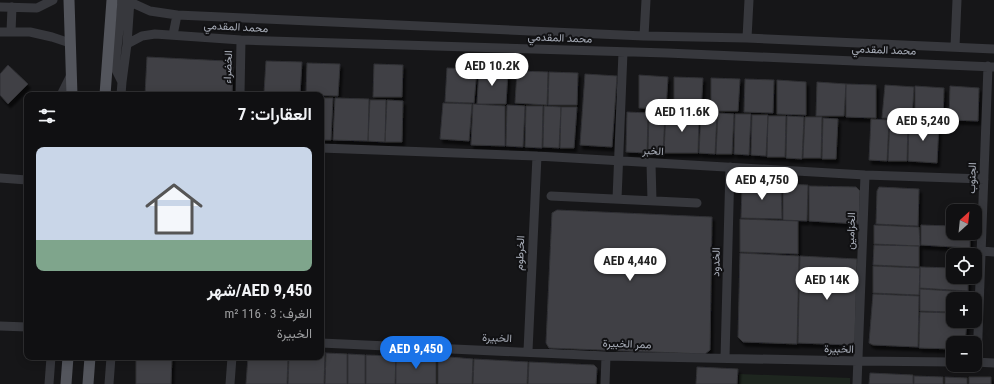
<!DOCTYPE html>
<html lang="ar">
<head>
<meta charset="utf-8">
<style>
  body { margin:0; font-family:"Roboto Condensed",Vazirmatn,sans-serif; background:#1e1e20; color:#f1f3f6; direction:rtl; height:100vh; display:flex; flex-direction:column; font-size:15px; white-space:nowrap }
  * { box-sizing:border-box; margin:0 }
  p { font-size:13px; color:#9c9d9f }
  .icon { flex:none; width:22px; height:22px; fill:none; stroke:currentColor; stroke-width:2; stroke-linecap:round; stroke-linejoin:round }
  .map { position:relative; flex:1; overflow:hidden; direction:ltr }
  .drawer { position:absolute; left:24px; top:92px; width:300px; height:268px; display:flex; flex-direction:column; background:#101012; border-radius:8px; box-shadow:0 2px 10px #0003,0 0 0 1px #303032; direction:rtl }
  .drawer>* { flex:none }
  .needle { width:26px; rotate:27deg }
  .buttons { position:absolute; left:946px; top:204px; display:grid; gap:8px }
  .buttons a { display:grid; place-items:center; width:36px; height:36px; border-radius:8px; background:#101012; box-shadow:0 2px 10px #0003,0 0 0 1px #303032; font-size:20px }
  .price { position:absolute; translate:-50% -34px; padding:0 9px; border-radius:14px; background:#fff; color:#222; font-size:13px; line-height:26px; filter:drop-shadow(0 1px 2px #0008) }
  .price::after { content:''; position:absolute; left:50%; top:24px; width:12px; height:9px; margin-left:-6px; background:inherit; clip-path:polygon(0 0,100% 0,50% 100%) }
  .price.current { background:#1a73e8; color:#fff }
  ul { padding:0; list-style:none }
  li { display:grid; align-content:center; gap:8px; height:212px; padding:0 12px }
  li+li { border-top:1px solid #303032 }
  li span { display:grid; place-items:center; height:124px; border-radius:8px; color:#555 }
  li>.icon { margin-inline-start:auto }
  span .icon { width:72px; height:72px; fill:#fffc; stroke-width:1 }
  li b { font-size:17px }
  h2 { display:flex; justify-content:space-between; align-items:center; height:48px; padding:0 12px; font-size:17px }
  .map>svg:first-child { display:block }
</style>
</head>
<body>
<div class="map">
<svg width="994" height="384" viewBox="0 0 994 384">
  <defs>
    <filter id="shadow"><feDropShadow dx="2.5" dy="4" stdDeviation="1" flood-color="#0009"/></filter>
  </defs>
  <rect width="100%" height="100%" fill="#161618"/>
  <path fill="#1e261f" d="M739 374 850 378V384H739Z"/>
  <path fill="#404145" stroke="#303034" filter="url(#shadow)" d="M147 57 226 61 233 67 232 95H145Z
    M266 61 302 62 300 95 264 93Z
    M307 63 340 64 338 96 306 95Z
    M374 64 403 65 402 97H373Z
    M8 65 28 84 8 104 0 95V74Z
    M447 68 477 69 474 103 445 102Z
    M479 70 508 71 506 104H477Z
    M517 71 548 72 547 105 515 103Z
    M549 72 578 73 577 105H548Z
    M585 74 617 76 612 147 580 145Z
    M639 75 668 77 666 109 639 108Z
    M674 77 703 78 701 111 674 110Z
    M711 78 740 79 738 111H711Z
    M745 79 774 80 773 113 744 112Z
    M777 80 806 82V115L777 114Z
    M817 82 846 84 844 116H816Z
    M846 84 876 85V118L846 117Z
    M885 85 914 87 912 119 882 118Z
    M915 86 944 88 943 121 915 120Z
    M950 86 979 88 978 121 949 120Z
    M321 98H333L331 140H321Z
    M335 98 369 99 368 141 333 140Z
    M370 100H386L385 142 368 141Z
    M387 100 403 101 402 142H385Z
    M443 103 472 104 469 141 440 139Z
    M473 104 505 106V146L471 145Z
    M507 105 525 106 523 147 506 146Z
    M526 106H543L542 148 525 147Z
    M544 106 561 107 559 148 543 147Z
    M561 107H577L574 148H560Z
    M666 111 699 113 698 153H664Z
    M627 112 648 113 647 153 626 152Z
    M649 113H665L663 154 648 153Z
    M701 113H717L715 154 699 153Z
    M718 113 734 114 732 154H716Z
    M735 114H751L749 155 734 154Z
    M752 115H768L766 156 751 155Z
    M768 116H786L785 157H767Z
    M787 116 804 117 802 159 786 158Z
    M805 117H822L821 158H803Z
    M823 118 838 119 836 159H822Z
    M871 119 889 120 887 161 869 160Z
    M890 120H908L907 161H888Z
    M909 121 939 122 937 163 908 161Z
    M745 183 781 184 782 219 741 218 742 187Z
    M783 184 808 185 807 221 783 220Z
    M809 186 856 187 860 191 859 224 809 221Z
    M879 187 919 189 918 226 876 224 877 191Z
    M557 210 712 217 710 350 705 354 549 348 546 343 552 213Z
    M740 219 798 221V254L740 252Z
    M874 225 919 227 920 246 874 244Z
    M921 225 953 226V233H970V248L921 245Z
    M874 245 919 246V267L873 265Z
    M740 253 799 256 797 344 743 342 738 337Z
    M800 256 857 259 855 341 850 345 798 343Z
    M873 266 920 268 919 295 873 293Z
    M920 267 953 268V277H968V291L920 288Z
    M920 289 968 292V299H953V312L920 311Z
    M873 294 919 296 918 347 873 345 869 343Z
    M920 312 953 313V321H967L965 343H953V349L919 348Z
    M321 352H325L324 384H288L289 357H321Z
    M326 353 347 354V384H325Z
    M348 354 365 355V384H348Z
    M366 355 396 356 395 384H366Z
    M396 356 436 357V384H396Z
    M438 356 473 359 472 384H438Z
    M136 357H172L171 384H136Z
    M248 357H288L287 384H246Z
    M474 359 528 362 527 384H473Z
    M529 362 594 365 597 368 596 384H528Z
    M697 367 738 369 737 384H696Z
    M870 373 913 375V384H869Z
    M914 376 943 377V384H914Z
    M945 377 967 378V384H945Z
    M969 377H991V384H969Z"/>
  <g fill="none" stroke-linecap="round" stroke-linejoin="round">
    <path stroke="#37383d" stroke-width="9" d="M130 2 150 11 177 15 644 36 747 38 994 49
      M0 7 37 8 53 0
      M0 32H30L52 37 70 43
      M11 32 12 7
      M173 35 177 15
      M644 36 646 0
      M747 38 749 0
      M127 44 142 36 155 34 241 40 667 53 994 67
      M955 47 957 0
      M122 82 127 44 130 0
      M61 95 71 75
      M121 95 122 82 115 68 122 0
      M240 95 241 40
      M321 148 537 156 865 175 984 179
      M651 163 652 201
      M0 178 27 180
      M551 196 697 203
      M617 199 623 52
      M982 251 994 252
      M0 326 27 327
      M321 343 606 356 858 361 953 362
      M528 351 537 156
      M725 358 730 167
      M975 362 994 363
      M977 362 988 66
      M49 384 51 357
      M109 384 111 357
      M230 384 232 357
      M605 384 606 356
      M857 384 865 175"/>
    <path stroke="#53555c" stroke-width="11" d="M69 0 72 95
      M105 95 112 0
      M66 384 68 357
      M88 384 90 357"/>
  </g>
  <g text-anchor="middle" dominant-baseline="central" stroke-width="4" stroke-linejoin="round" paint-order="stroke">
    <g font-size="11" fill="#a8adb8" stroke="#111113">
      <text transform="translate(236 27) rotate(3)">محمد المقدمي</text>
      <text transform="translate(560 38) rotate(2)">محمد المقدمي</text>
      <text transform="translate(884 50) rotate(2)">محمد المقدمي</text>
      <text transform="translate(228 67) rotate(-88)">الخضراء</text>
      <text transform="translate(653 151) rotate(3)">الخبر</text>
      <text transform="translate(972 178) rotate(-88)">الجنوب</text>
      <text transform="translate(851 231) rotate(-88)">الخزامين</text>
      <text transform="translate(520 253) rotate(-87)">الخرطوم</text>
      <text transform="translate(716 262) rotate(-89)">الخدود</text>
      <text transform="translate(497 338) rotate(2)">الخبيرة</text>
      <text transform="translate(627 344) rotate(2)">ممر الخبيرة</text>
      <text transform="translate(839 349) rotate(1)">الخبيرة</text>
    </g>
  </g>
</svg>
<div class="buttons">
<a><svg class="needle" viewBox="-14 -14 28 28"><path d="M0-13l5 13h-10z" fill="#e53935"/><path d="M0 13l5-13h-10z" fill="#9c9d9f"/></svg></a>
<a><svg class="icon" aria-label="locate" viewBox="0 0 24 24"><circle cx="12" cy="12" r="6"/><path d="M12 2v4M12 18v4M2 12h4M18 12h4"/></svg></a>
<a>+</a>
<a>−</a>
</div>
<b class="price" style="left:492px;top:87px">AED 10.2K</b>
<b class="price" style="left:682px;top:133px">AED 11.6K</b>
<b class="price" style="left:923px;top:142px">AED 5,240</b>
<b class="price" style="left:762px;top:201px">AED 4,750</b>
<b class="price" style="left:630px;top:282px">AED 4,440</b>
<b class="price" style="left:827px;top:301px">AED 14K</b>
<b class="price current" style="left:416px;top:370px">AED 9,450</b>
<section class="drawer">
<h2>العقارات: 7<svg class="icon" aria-label="filters" viewBox="0 0 24 24"><path d="M4 7h16M4 17h16"/><circle cx="9" cy="7" r="2"/><circle cx="15" cy="17" r="2"/></svg></h2>
<ul>
<li><span style="background:linear-gradient(#c9d6e8 75%,#7fa58c 0)"><svg class="icon" aria-label="home" viewBox="0 0 24 24"><path d="M3 11l9-7 9 7M6 9v11h12V9"/></svg></span><div><b>AED 9,450/شهر</b><p>الغرف: 3 · 116 m²</p><p>الخبيرة</p></div></li>
</ul>
</section>
</div>
</body>
</html>
